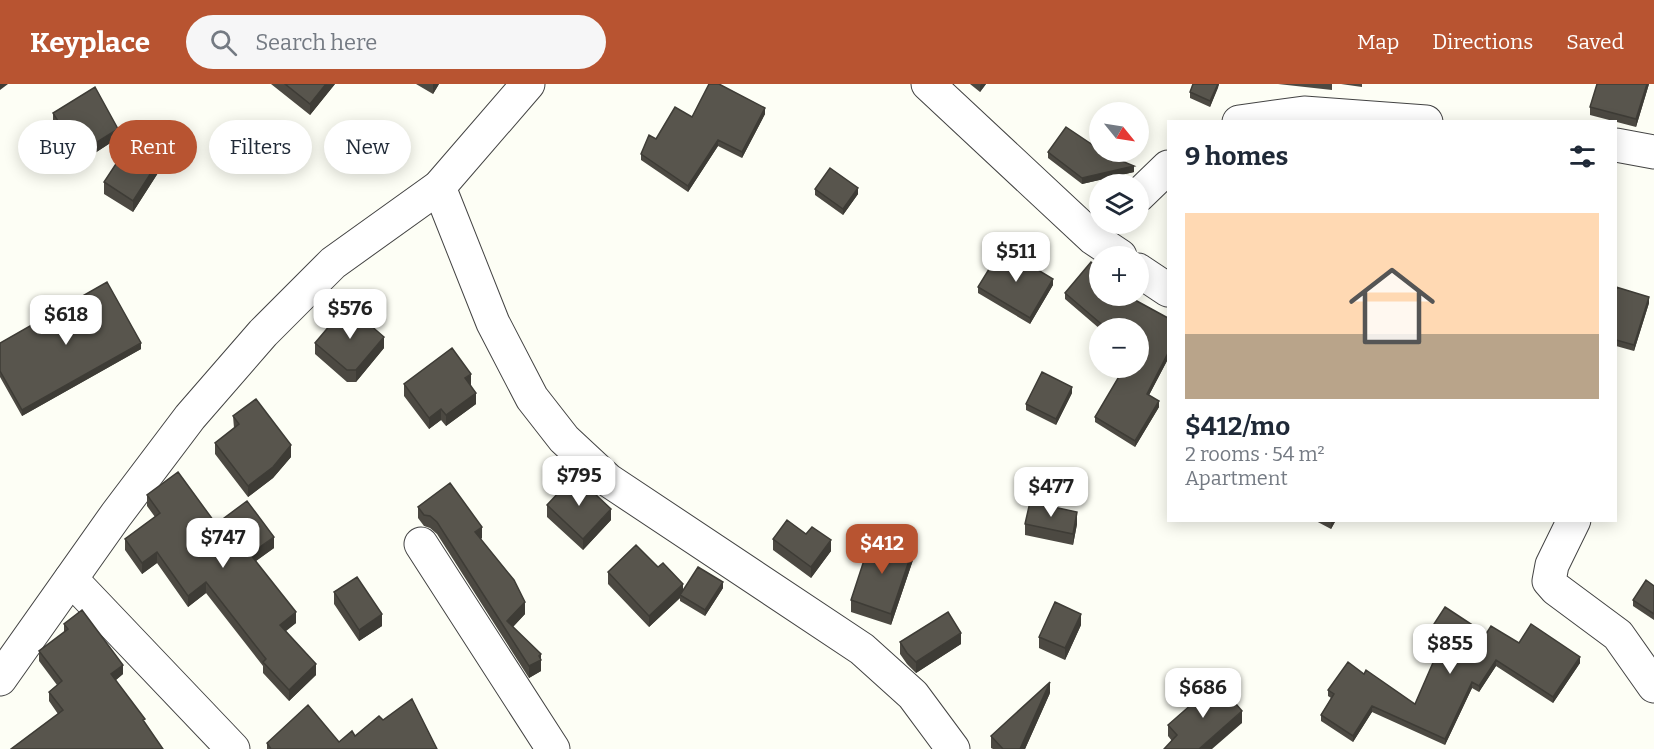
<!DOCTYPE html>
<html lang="en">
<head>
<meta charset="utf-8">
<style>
  body { margin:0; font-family:Bitter,serif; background:#f6f6f7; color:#1f2937; height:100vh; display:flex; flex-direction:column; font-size:22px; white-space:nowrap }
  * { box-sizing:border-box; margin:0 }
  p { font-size:20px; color:#747a83 }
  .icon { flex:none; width:33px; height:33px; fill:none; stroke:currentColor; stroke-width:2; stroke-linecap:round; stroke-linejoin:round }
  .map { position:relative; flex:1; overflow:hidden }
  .details { position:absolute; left:1167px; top:36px; width:450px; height:402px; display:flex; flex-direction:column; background:#fff; border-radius:0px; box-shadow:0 3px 15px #0003 }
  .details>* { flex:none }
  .banner { position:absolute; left:18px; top:36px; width:570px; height:54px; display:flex; gap:12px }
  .needle { width:39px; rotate:120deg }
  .tools { position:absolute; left:1089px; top:18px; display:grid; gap:12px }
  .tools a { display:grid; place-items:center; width:60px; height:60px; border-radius:50%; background:#fff; box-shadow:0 3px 15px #0003; font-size:30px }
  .price { position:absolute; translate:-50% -51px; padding:0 14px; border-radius:12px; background:#fff; color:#222; font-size:20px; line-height:39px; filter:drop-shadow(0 2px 3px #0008) }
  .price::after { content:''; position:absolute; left:50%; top:36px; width:18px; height:14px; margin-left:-9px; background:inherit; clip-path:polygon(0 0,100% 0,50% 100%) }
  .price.current { background:#b85431; color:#fff }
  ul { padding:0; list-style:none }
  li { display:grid; align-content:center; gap:12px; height:318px; padding:0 18px }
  li span { display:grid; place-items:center; height:186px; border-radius:0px; color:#555 }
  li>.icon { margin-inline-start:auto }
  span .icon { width:108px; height:108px; fill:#fffc; stroke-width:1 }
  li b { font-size:26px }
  h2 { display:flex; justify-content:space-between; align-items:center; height:72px; padding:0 18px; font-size:26px }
  .tag { padding:0 21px; border-radius:27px; background:#fff; box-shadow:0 3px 15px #0003; font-size:21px; line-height:54px }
  .tag.current { background:#b85431; color:#fff }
  header { display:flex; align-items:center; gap:36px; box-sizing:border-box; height:84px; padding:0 30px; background:#b85431; color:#fff }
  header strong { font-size:28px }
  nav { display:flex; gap:33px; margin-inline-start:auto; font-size:21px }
  .search { width:420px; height:54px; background:#f6f6f7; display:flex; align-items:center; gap:15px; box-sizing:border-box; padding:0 21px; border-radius:33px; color:#747a83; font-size:22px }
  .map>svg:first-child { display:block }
</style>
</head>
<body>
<header>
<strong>Keyplace</strong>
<div class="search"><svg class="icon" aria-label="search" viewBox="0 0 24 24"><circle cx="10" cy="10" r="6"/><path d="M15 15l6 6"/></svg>Search here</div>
<nav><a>Map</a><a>Directions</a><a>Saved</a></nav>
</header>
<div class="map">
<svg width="1654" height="665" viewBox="0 0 1654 665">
  <rect width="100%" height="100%" fill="#fdfef5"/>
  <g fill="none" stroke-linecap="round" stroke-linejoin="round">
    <g stroke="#434343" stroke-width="35">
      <path id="minor" d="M928 0 1093 154 1120 172
        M1239 38 1304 29 1426 38
        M1616 61 1654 68
        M439 103 493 239 532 314 564 355 608 396 862 565 913 611 953 665
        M1138 112 1168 83
        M1138 186 1168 206
        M1574 436 1552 481 1549 497 1556 505 1618 551 1654 602
        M421 460 553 665
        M71 495 233 665"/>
    </g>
    <g stroke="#434343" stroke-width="35">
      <path id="tertiary" d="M0 595 116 431 190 333 263 249 333 179 439 103 528 0"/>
    </g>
    <use href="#minor" stroke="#fff" stroke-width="33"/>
    <use href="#tertiary" stroke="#fff" stroke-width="33"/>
  </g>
  <path fill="#4c4942" d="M271 0H335L310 31Z
    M416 0H439L433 10Z
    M970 0H986L980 8Z
    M1193 0H1219L1210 23 1190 14V8Z
    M1278 0H1332V6Z
    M1341 0H1362V3Z
    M1597 0H1649L1636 43 1590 31V23Z
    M53 29 118 54 78 80 53 39Z
    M765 30 742 74 718 62 688 108 641 76V70L656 55 692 33Z
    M1100 66 1134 88 1082 100 1048 74V68Z
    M165 78 133 128 104 110V98Z
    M815 105 858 110 843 131 815 111Z
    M1053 201 1030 240 978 209V203Z
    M1616 203 1649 219 1634 267 1616 262Z
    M1065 209 1135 216 1168 234V275L1149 311 1159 323 1135 363 1095 338V333L1138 284V244L1100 245 1065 215Z
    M0 259 141 265 22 332 0 293Z
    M315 259 384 264 356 298H347L315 270Z
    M404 300 471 301 476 320 446 342 441 336 429 345 404 312Z
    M1072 309 1056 341 1026 326V320Z
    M233 332 291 373 273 394 248 413 215 370V359L234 344Z
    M147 411 274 464 256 477 296 539 285 547 316 591 289 617 263 589V582L206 509 188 523 157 479 142 490 125 466V455L155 433 147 422Z
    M547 421 611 436 583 466 547 433Z
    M418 423 482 454 480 455 525 530 513 543 541 575V587L529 594 437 450 430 444 424 442 418 434Z
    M1314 436H1336L1331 445Z
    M1025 440H1077L1073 461 1025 451Z
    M773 455 831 467 811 494 773 466Z
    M913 476 891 541 851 528V516Z
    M658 483 683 506 723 504 705 532 680 517V514L649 543 608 500V488Z
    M1654 502V536L1633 522V516Z
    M334 508 382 542 359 557 334 520Z
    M64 540 123 590 116 596 58 630 49 617V608L57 601 39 577V567L64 549Z
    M1081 541 1065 576 1039 564V553Z
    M1486 550 1519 559 1580 579 1553 619 1496 582 1479 608 1472 604 1445 661 1372 628 1353 658 1321 637V631L1331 614 1328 612V606L1364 590 1415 620 1433 579 1419 569V563Z
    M900 558 961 560 916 589 907 580 900 570Z
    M1050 609 1025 665H993L991 664V652Z
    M383 636 437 665H267V659L339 658 355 652Z
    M1242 639 1172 657 1168 652V641Z"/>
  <path fill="#3e3c36" d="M0 0H8L0 6Z
    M326 0H335L310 31V20Z
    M433 0H439L433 10Z
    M981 0H986L980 8V2Z
    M1218 0H1219L1218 4 1210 23V17Z
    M1647 0H1649L1636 43V35Z
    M765 24V30L742 74V68Z
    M118 45V54L78 80V70Z
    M718 56V62L688 108V102Z
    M165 67V78L133 128V117Z
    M1134 82V88L1082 100V94Z
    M858 104V110L843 131V125Z
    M1053 195V201L1030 240V234Z
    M1649 213V219L1634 267V261Z
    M384 253V264L356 298V286Z
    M141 259V265L22 332V326Z
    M1168 269V275L1147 315V310Z
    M471 290V301L465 306V294Z
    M1072 303V309L1056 341V335Z
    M476 309V320L446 342V331Z
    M1159 317V323L1135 363V357Z
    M441 325V336L429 345V334Z
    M291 361V373L273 394 248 413V402Z
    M611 425V436L583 466V455Z
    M1077 428V440L1073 461V450Z
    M1332 436H1336L1331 445V439Z
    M482 443V454L475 460V448Z
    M274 453V464L250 481V470Z
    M831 456V467L811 494V483Z
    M913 465V476L891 541V530Z
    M157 468V479L142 490V479Z
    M206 498V509L188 523V512Z
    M723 498V504L705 532V526Z
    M683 500V511H680V514L649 543V532Z
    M525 518V530L507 549V537Z
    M296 528V539L280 552V541Z
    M382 530V542L359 557V546Z
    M1081 530V541L1065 576V564Z
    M961 549V560L916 589V578Z
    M541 570V587L529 594V582Z
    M1580 573V579L1553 619V613Z
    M1496 576V582L1479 608V602Z
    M316 580V591L289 617V606Z
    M123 581V590L111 600V590Z
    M1050 598V609L1025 665H1020Z
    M1472 598V604L1445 661V655Z
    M1372 622V628L1353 658V652Z
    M1242 627V639L1212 665H1199Z"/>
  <path fill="#58554d" stroke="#3e3c36" stroke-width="1.5" d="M285 0H326L310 20Z
    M709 0H719L765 24 742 68 718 56 688 102 641 70 649 51 656 55 675 23 692 33Z
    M1193 0H1218L1210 17 1190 8Z
    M1597 0H1647L1636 35 1590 23Z
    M95 3 118 45 78 70 53 29Z
    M1066 43 1100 66V68L1134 82 1082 94 1048 68Z
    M137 48 165 67 133 117 104 98Z
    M830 84 858 104 843 125 815 105Z
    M1002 164 1053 195 1030 234 978 203Z
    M1091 178 1100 185V212H1130L1135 216 1168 234V269L1147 310 1159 317 1135 357 1095 333 1124 284H1138V244H1106L1065 209Z
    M107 198 141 259 22 326 0 287V259Z
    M1616 203 1649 213 1634 261 1616 256Z
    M347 221 384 253 356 286H347L315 259Z
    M452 264 471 290 465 294 476 309 446 331 441 325 429 334 404 300Z
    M1042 288 1072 303 1056 335 1026 320Z
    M256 315 291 361 273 383 248 402 215 359 239 340 233 332Z
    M178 388 216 440 247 417 274 453 250 470 296 528 280 541 316 580 289 606 263 578 266 575 206 498 188 512 157 468 142 479 125 455 160 429 147 411Z
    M575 391 611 425 583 455 547 421Z
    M450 399 482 443 475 448 514 496 525 518 507 537 541 570 539 572 541 576 529 582 437 438 430 432 424 431 418 423Z
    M1030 418 1077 428 1073 450 1025 440Z
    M787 436 806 450 812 443 831 456 811 483 773 455Z
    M872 452 913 465 891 530 851 516Z
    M636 461 658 483 663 479 683 500 649 532 608 488Z
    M698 483 723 498 705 526 680 511Z
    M357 493 382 530 359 546 334 508Z
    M1646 496 1654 502V530L1633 516Z
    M1055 518 1081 530 1065 564 1039 553Z
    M1445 523 1486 550 1491 542 1519 559 1531 540 1580 573 1553 613 1496 576 1479 602 1472 598 1445 655 1372 622 1353 652 1321 631 1334 610 1328 606 1348 578 1364 590 1366 586 1415 620 1435 574 1419 563Z
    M82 526 123 581 111 590 145 635 143 636 163 665H11L63 626 49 608 62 597 39 567 68 545 64 540Z
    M948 528 961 549 916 578 907 569 900 558Z
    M1050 598 1020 665H1003L991 652Z
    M1217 598 1242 627 1199 665H1164L1177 651 1168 641Z
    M412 615 437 665H271L267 659 308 621 339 658 352 647 355 652 379 632 383 636Z"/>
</svg>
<div class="tools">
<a><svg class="needle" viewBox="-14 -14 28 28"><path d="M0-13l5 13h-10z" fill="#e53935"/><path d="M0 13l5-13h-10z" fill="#747a83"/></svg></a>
<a><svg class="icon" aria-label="layers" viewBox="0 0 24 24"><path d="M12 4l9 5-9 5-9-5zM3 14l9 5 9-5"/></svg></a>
<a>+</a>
<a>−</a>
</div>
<b class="price" style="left:1016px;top:199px">$511</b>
<b class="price" style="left:350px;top:256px">$576</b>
<b class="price" style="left:66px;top:262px">$618</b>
<b class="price" style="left:579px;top:423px">$795</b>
<b class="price" style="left:1051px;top:434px">$477</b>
<b class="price" style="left:223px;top:485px">$747</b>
<b class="price current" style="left:882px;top:491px">$412</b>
<b class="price" style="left:1450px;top:591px">$855</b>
<b class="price" style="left:1203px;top:635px">$686</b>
<div class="banner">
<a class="tag">Buy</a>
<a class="tag current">Rent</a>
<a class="tag">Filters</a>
<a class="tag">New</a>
</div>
<section class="details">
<h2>9 homes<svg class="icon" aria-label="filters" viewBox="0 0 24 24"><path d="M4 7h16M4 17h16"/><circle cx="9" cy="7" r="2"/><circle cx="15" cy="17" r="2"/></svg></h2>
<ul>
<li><span style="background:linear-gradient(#ffd9b3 65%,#b9a48a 0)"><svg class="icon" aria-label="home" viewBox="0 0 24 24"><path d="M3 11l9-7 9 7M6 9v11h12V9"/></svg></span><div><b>$412/mo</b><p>2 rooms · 54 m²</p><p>Apartment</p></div></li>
</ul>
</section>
</div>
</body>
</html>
